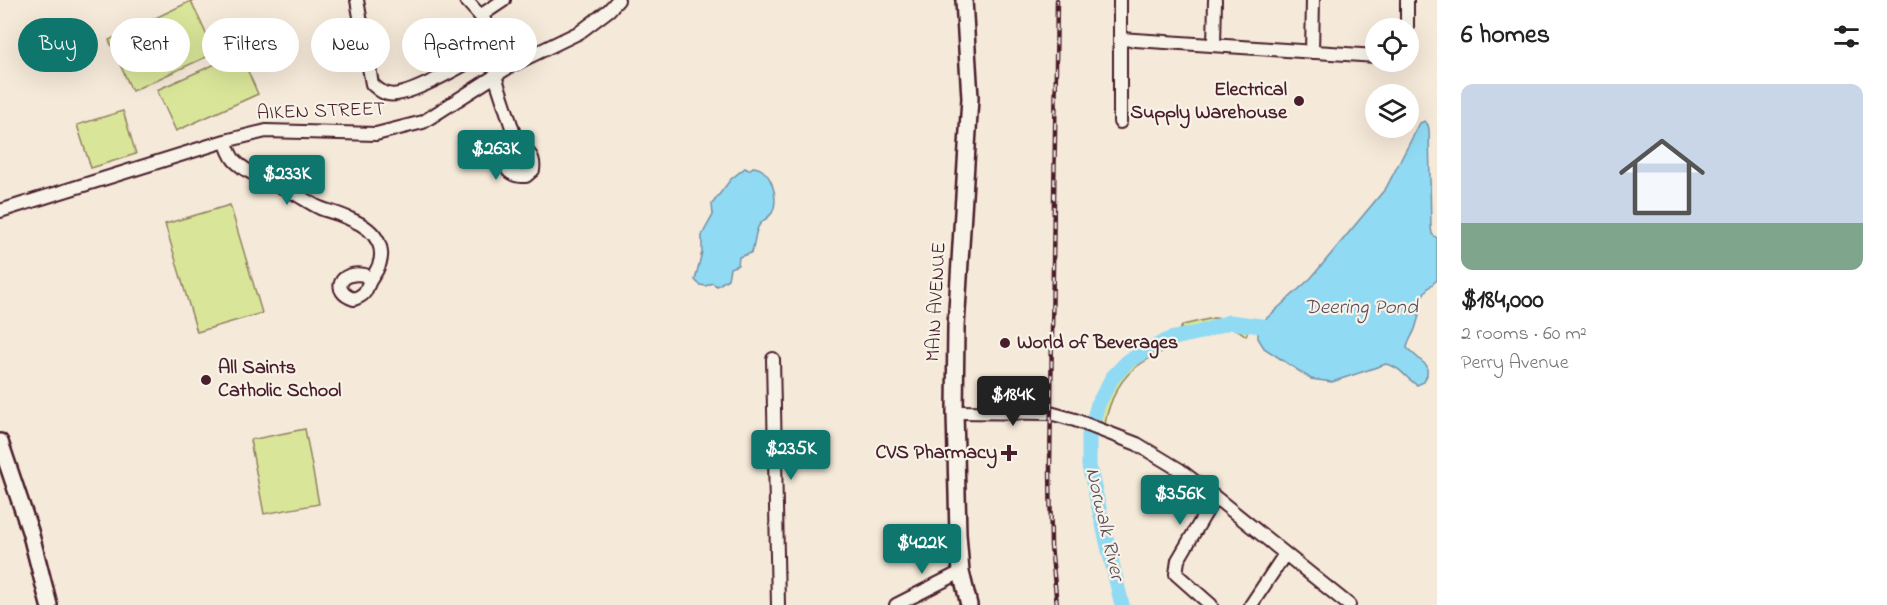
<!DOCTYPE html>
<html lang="en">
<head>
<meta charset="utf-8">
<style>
  body { margin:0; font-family:"Indie Flower",sans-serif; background:#f2f2f2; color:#222; height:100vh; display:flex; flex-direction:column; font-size:22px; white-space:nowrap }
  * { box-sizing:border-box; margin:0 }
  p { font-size:20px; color:#767676 }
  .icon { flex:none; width:33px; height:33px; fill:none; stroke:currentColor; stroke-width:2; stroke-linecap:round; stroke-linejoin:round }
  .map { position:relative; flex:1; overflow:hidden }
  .sheet { display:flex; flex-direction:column; background:#fff; width:450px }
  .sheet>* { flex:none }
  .top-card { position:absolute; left:18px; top:18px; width:570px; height:54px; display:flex; gap:12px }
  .fabs { position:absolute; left:1365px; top:18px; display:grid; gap:12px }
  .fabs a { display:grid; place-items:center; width:54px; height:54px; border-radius:50%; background:#fff; box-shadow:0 6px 24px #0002; font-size:30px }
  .price { position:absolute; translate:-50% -51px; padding:0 14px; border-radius:6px; background:#0f766e; color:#fff; font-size:20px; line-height:39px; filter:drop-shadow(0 2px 3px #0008) }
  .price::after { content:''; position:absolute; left:50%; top:36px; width:18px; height:14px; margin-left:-9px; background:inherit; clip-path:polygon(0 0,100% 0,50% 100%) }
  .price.selected { background:#222; color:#fff }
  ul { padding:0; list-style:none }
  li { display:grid; align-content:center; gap:12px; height:318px; padding:0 24px }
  li span { display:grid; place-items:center; height:186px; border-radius:12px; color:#555 }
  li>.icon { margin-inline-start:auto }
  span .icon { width:108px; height:108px; fill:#fffc; stroke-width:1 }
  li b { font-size:26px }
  h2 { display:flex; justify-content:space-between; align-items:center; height:72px; padding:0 24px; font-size:26px }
  .tag { padding:0 21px; border-radius:27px; background:#fff; box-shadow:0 6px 24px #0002; font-size:21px; line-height:54px }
  .tag.selected { background:#0f766e; color:#fff }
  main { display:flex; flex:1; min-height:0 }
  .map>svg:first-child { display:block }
</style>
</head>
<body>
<main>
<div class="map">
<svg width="1437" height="605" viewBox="0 0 1437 605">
  <rect width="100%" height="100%" fill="#f5e9d9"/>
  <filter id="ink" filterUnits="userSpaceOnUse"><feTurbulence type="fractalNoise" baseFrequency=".0167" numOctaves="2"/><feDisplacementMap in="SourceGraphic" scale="12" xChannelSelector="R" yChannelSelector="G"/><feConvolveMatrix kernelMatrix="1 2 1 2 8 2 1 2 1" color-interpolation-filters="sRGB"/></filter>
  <g filter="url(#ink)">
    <path fill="#d9e699" stroke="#928262" stroke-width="1.5" d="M191 1 215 53 132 91 109 40Z
      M240 53 258 94 176 131 157 90Z
      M123 111 136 154 91 168 77 125Z
      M230 205 262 313 197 332 165 224Z
      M1213 318 1240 320 1249 328 1246 336C1229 320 1208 327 1188 332L1182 340 1176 344C1163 352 1147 358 1135 368 1116 383 1105 411 1104 435L1097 432C1097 409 1111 378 1130 362 1147 348 1170 345 1183 325Z
      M305 429 319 504 264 514 250 440Z"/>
    <path fill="#91daf3" stroke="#758fa3" stroke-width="1.5" d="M1425 121 1428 125 1429 130 1431 227 1432 234 1437 238V280C1412 301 1425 303 1416 326 1414 334 1408 340 1407 348L1427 366V375L1424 382 1417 385C1405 378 1401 367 1386 364L1332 382 1311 379 1264 348 1258 338V326L1311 278 1386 188 1420 123Z
      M753 167C771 168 780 198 772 213 767 220 759 221 757 230 754 238 755 246 751 253L739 257 738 265 730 268 728 279 717 286 712 283 706 286 700 285 695 280 702 252V235L713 215 712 204 731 179 745 168 749 170Z"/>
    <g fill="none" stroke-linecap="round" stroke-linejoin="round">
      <path stroke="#91daf3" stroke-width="15" d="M1122 605 1089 466V435L1098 404 1112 378 1128 361 1170 339 1201 332 1229 322 1277 328"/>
      <g stroke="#4a1f2b" stroke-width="16">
        <path id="minor" d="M357 0 372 84C377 88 381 93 388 94 407 100 479 56 499 45
          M466 0 484 20 512 65
          M1120 0V122
          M480 16 504 0
          M1407 28V0
          M1120 39 1376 56
          M1214 45 1215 0
          M1312 52 1313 0
          M495 76 518 146 509 153 506 167C510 175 517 176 526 176L533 170C535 156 528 152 518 146
          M225 141C228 148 230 156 235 161 249 175 271 181 288 190 299 195 309 203 320 208 330 212 341 214 350 219 377 230 391 251 373 276 364 288 370 293 354 299 331 292 339 270 365 275L369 281
          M0 211 225 141 266 131 376 134 423 122 512 65 580 32 609 10 618 0
          M773 359 778 605
          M955 412 1050 413 1075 420 1137 444 1180 470 1215 497 1349 605
          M896 605 961 572
          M1211 605 1176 574 1178 560 1215 497
          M1251 605 1285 554"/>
      </g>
      <g stroke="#4a1f2b" stroke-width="20">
        <path id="major" d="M964 0 970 98 956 327 955 412 958 534 961 572 969 605
          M0 442 30 531 49 605"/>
      </g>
      <use href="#minor" stroke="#f7f3e8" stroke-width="12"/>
      <use href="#major" stroke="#f7f3e8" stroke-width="15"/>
      <g stroke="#4a1f2b" stroke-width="4.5">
        <path id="rail" d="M1057 605 1051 546 1050 466 1057 0"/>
      </g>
      <use href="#rail" stroke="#f7f3e8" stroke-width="2" stroke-dasharray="7" stroke-linecap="butt"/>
    </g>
  </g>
  <g fill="#4a1f2b" stroke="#f7f3e8" stroke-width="2">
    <circle cx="1299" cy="101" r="6"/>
    <circle cx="1005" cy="343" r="6"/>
    <circle cx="206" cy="380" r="6"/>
    <path d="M1006 444h6v6h6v6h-6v6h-6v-6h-6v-6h6z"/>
  </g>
  <g text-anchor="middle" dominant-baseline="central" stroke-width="4.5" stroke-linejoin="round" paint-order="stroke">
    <g font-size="20" font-weight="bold" fill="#4a1f2b" stroke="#f7f3e8" text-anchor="end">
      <text x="1287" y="90">Electrical<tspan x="1287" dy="23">Supply Warehouse</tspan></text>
      <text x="1017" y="343" text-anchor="start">World of Beverages</text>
      <text x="218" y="368" text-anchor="start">All Saints<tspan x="218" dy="23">Catholic School</tspan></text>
      <text x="997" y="453">CVS Pharmacy</text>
    </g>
    <g font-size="20" fill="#4a1f2b" stroke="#f7f3e8">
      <text transform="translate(321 112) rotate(-2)">AIKEN STREET</text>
      <text transform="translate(937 302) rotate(-87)">MAIN AVENUE</text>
    </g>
    <g font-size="21" font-style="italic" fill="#5c4e5d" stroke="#f7f3e8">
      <text x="1361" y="308">Deering Pond</text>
      <text transform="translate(1104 524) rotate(77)">Norwalk River</text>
    </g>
  </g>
</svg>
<div class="fabs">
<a><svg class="icon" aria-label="locate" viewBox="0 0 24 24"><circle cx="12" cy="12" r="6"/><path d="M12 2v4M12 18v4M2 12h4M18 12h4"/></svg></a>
<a><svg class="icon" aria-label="layers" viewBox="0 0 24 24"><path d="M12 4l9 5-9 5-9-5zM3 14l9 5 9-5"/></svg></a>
</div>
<b class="price" style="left:496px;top:181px">$263K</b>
<b class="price" style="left:287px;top:206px">$233K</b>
<b class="price selected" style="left:1013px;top:427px">$184K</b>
<b class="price" style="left:791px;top:481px">$235K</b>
<b class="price" style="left:1180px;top:526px">$356K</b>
<b class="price" style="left:922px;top:575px">$422K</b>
<div class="top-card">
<a class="tag selected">Buy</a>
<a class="tag">Rent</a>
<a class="tag">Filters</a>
<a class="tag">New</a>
<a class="tag">Apartment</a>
</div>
</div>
<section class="sheet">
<h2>6 homes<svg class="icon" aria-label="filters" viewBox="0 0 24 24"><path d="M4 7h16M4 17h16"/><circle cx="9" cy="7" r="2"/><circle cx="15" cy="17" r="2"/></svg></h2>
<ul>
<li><span style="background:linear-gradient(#c9d6e8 75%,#7fa58c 0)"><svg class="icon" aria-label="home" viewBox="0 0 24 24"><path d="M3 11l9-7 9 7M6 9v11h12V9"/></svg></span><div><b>$184,000</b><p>2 rooms · 60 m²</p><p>Perry Avenue</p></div></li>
</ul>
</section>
</main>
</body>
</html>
